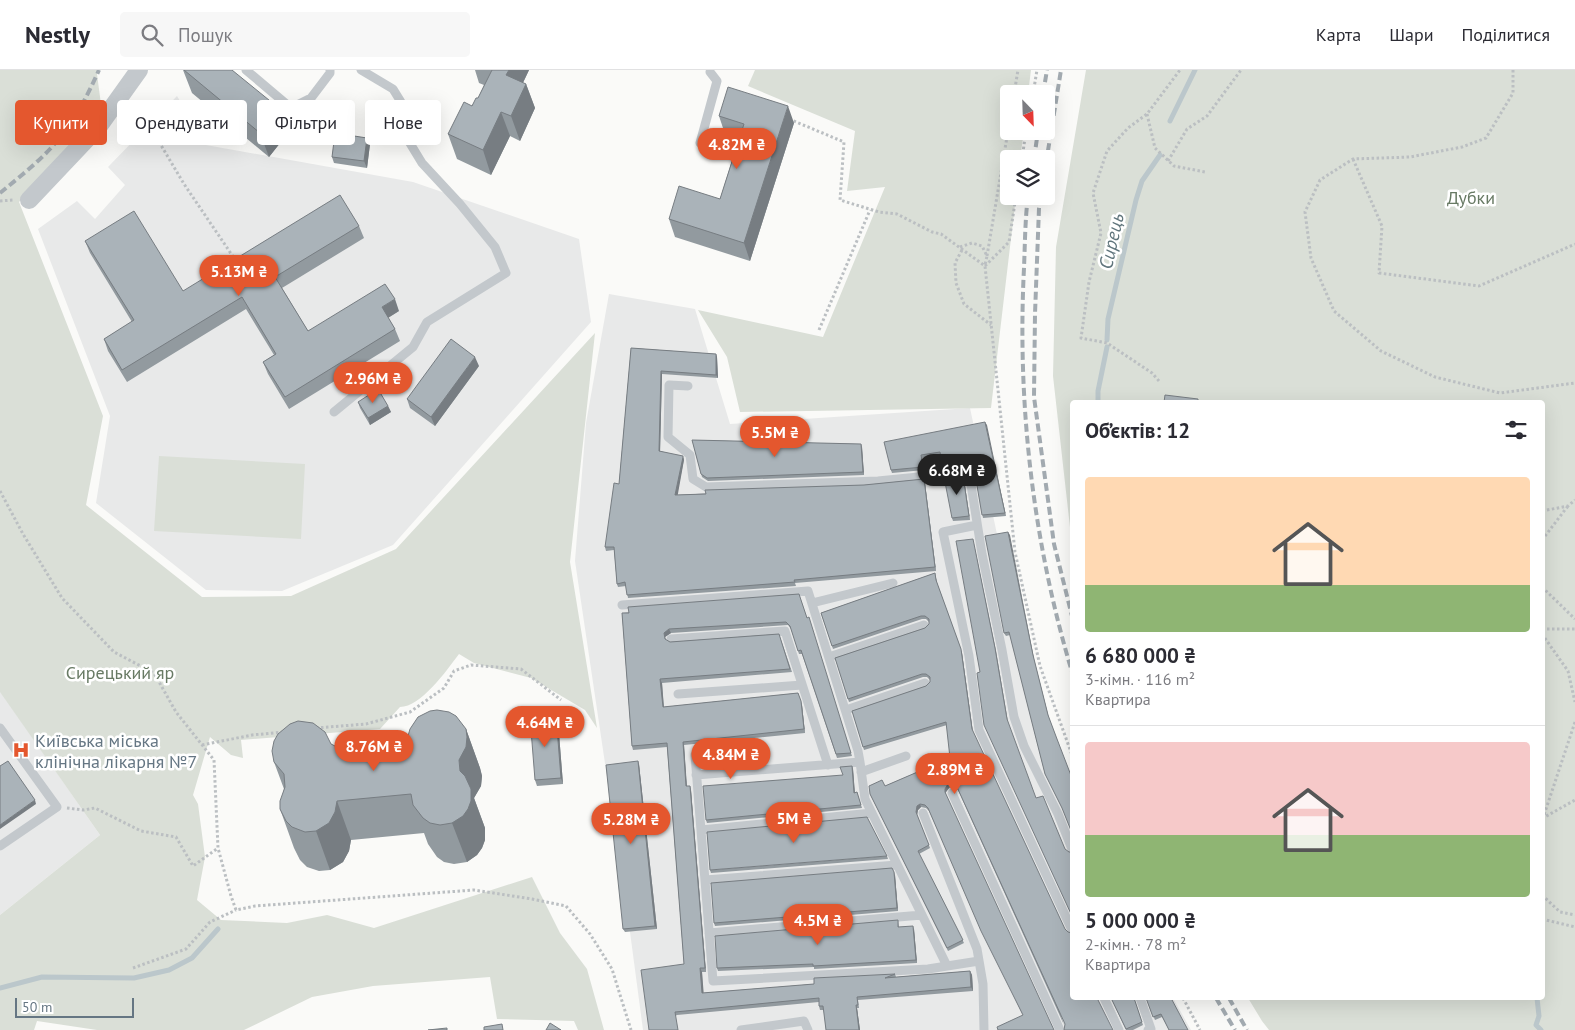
<!DOCTYPE html>
<html lang="uk">
<head>
<meta charset="utf-8">
<style>
  body { margin:0; font-family:"PT Sans",sans-serif; background:#f7f7f7; color:#2b2b33; height:100vh; display:flex; flex-direction:column; font-size:19px; white-space:nowrap }
  * { box-sizing:border-box; margin:0 }
  p { font-size:16px; color:#7c7c81 }
  .icon { flex:none; width:28px; height:28px; fill:none; stroke:currentColor; stroke-width:2; stroke-linecap:round; stroke-linejoin:round }
  .map { position:relative; flex:1; overflow:hidden }
  .panel { position:absolute; left:1070px; top:330px; width:475px; height:600px; display:flex; flex-direction:column; background:#fff; border-radius:5px; box-shadow:0 5px 20px #0002 }
  .panel>* { flex:none }
  .banner { position:absolute; left:15px; top:30px; width:475px; height:45px; display:flex; gap:10px }
  .needle { width:32px; rotate:157deg }
  .tools { position:absolute; left:1000px; top:15px; display:grid; gap:10px }
  .tools a { display:grid; place-items:center; width:55px; height:55px; border-radius:5px; background:#fff; box-shadow:0 5px 20px #0002; font-size:25px }
  .scale { position:absolute; left:15px; bottom:12px; width:119px; box-sizing:border-box; padding-left:5px; border:2px solid #657683; border-top:0; font-size:14px; line-height:18px; white-space:nowrap; color:#657683; -webkit-text-stroke:4px #fff; paint-order:stroke }
  .price { position:absolute; translate:-50% -42px; padding:0 11px; border-radius:18px; background:#e4572e; color:#fff; font-size:16px; line-height:32px; filter:drop-shadow(0 1px 2px #0008) }
  .price::after { content:''; position:absolute; left:50%; top:30px; width:15px; height:11px; margin-left:-8px; background:inherit; clip-path:polygon(0 0,100% 0,50% 100%) }
  .price.selected { background:#222; color:#fff }
  ul { padding:0; list-style:none }
  li { display:grid; align-content:center; gap:10px; height:265px; padding:0 15px }
  li+li { border-top:1px solid #e1e1e2 }
  li span { display:grid; place-items:center; height:155px; border-radius:5px; color:#555 }
  li>.icon { margin-inline-start:auto }
  span .icon { width:90px; height:90px; fill:#fffc; stroke-width:1 }
  li b { font-size:21px }
  h2 { display:flex; justify-content:space-between; align-items:center; height:60px; padding:0 15px; font-size:21px }
  .chip { padding:0 18px; border-radius:5px; background:#fff; box-shadow:0 5px 20px #0002; font-size:18px; line-height:45px }
  .chip.selected { background:#e4572e; color:#fff }
  header { display:flex; align-items:center; gap:30px; box-sizing:border-box; height:70px; padding:0 25px; background:#fff; border-bottom:1px solid #e1e1e2 }
  header strong { font-size:24px }
  nav { display:flex; gap:28px; margin-inline-start:auto; font-size:18px }
  .search { width:350px; height:45px; background:#f7f7f7; display:flex; align-items:center; gap:12px; box-sizing:border-box; padding:0 18px; border-radius:5px; color:#7c7c81; font-size:19px }
  .map>svg:first-child { display:block }
</style>
</head>
<body>
<header>
<strong>Nestly</strong>
<div class="search"><svg class="icon" aria-label="search" viewBox="0 0 24 24"><circle cx="10" cy="10" r="6"/><path d="M15 15l6 6"/></svg>Пошук</div>
<nav><a>Карта</a><a>Шари</a><a>Поділитися</a></nav>
</header>
<div class="map">
<svg width="1575" height="960" viewBox="0 0 1575 960">
  <rect width="100%" height="100%" fill="#fafaf8"/>
  <path fill="#e8e9e9" d="M177 26 206 75 413 112 579 169 591 252 393 475 282 521 206 520 96 433 110 346 38 159 77 131 95 149 125 115 108 97Z
    M609 224 695 239 730 354 970 338 1016 553 1072 735V928H1173L1191 960H643L630 862 575 491 586 353Z
    M0 621 100 765 0 845Z"/>
  <path fill="#dadfd7" d="M0 0H98L97 4 102 42 19 132 103 346 86 435 202 527 291 526 396 479 595 263 570 492 597 658 585 640 531 608 474 593 459 584C447 600 421 637 400 637L380 659 241 670 243 688 231 685 210 667 193 725 198 734 205 787 197 830 221 850 287 853 327 845 374 858 532 807 560 863 587 899 604 960H578L574 951 497 949 490 907 373 916 312 927 244 960H97L37 951 34 960H0V845L100 765 0 622Z
    M755 0H1031L1028 24H1009V61H1024L1020 89H1009V126H1016L991 338 740 342 727 287 698 240 823 267 885 117 847 121 855 61 748 16Z
    M1086 0H1575V960H1269L1262 951 1248 928H1542V332H1072V475L1053 306 1056 177Z
    M159 386 305 394 301 469 154 461Z"/>
  <g fill="none" stroke-linecap="round" stroke-linejoin="round">
    <path stroke="#bbc7cb" stroke-width="5" d="M1170 51 1195 0
      M1107 270 1108 249 1136 130 1142 111 1160 85
      M1098 332V321L1107 277
      M0 918 42 907 134 908 169 900 192 888 218 859
      M1537 928 1539 946 1536 955 1541 960"/>
    <path stroke="#bbbfc2" stroke-width="3" stroke-dasharray="2.5 2.5" stroke-linecap="butt" d="M1513 0V23L1486 68 1462 77 1410 87 1353 89 1320 110 1305 142 1311 188 1334 241 1381 281 1435 307 1500 323 1575 313
      M1014 24 1018 0
      M1033 24 1037 0
      M136 33 184 114 236 191
      M1147 44 1155 78 1174 96 1205 102
      M789 49 844 72 840 130 879 142 897 144 932 162 941 164 985 196 1015 482 1040 596 1072 685
      M1022 89 1026 61
      M1353 89 1382 156 1379 203 1479 216 1575 174
      M1168 91 1187 59 1207 46 1241 0
      M0 131 13 130
      M960 177 972 173 982 176 987 186 985 195
      M962 180 955 193 956 213 964 234 991 255
      M987 186 1009 55
      M985 196 1009 172 1016 126
      M819 260 870 140
      M1159 311 1152 303 1107 273 1081 268 1089 212 1101 163 1093 123 1107 81 1128 58 1147 44 1180 0
      M0 421 23 464 62 528 114 582 154 603 176 642 214 690 218 778 231 826 236 840 255 836 474 820 532 829 566 836 590 864 612 899 631 960
      M1542 441 1568 436 1575 430
      M1542 470 1568 436
      M1542 517 1575 549
      M1542 559H1575
      M1542 564 1568 601 1575 632
      M1575 652 1543 748 1575 730
      M316 658 366 654 410 642 444 618 454 601 471 595 521 599 561 630
      M202 675 252 665 283 662
      M67 738 83 740 95 738 141 761 176 767 193 796 218 778
      M1542 825 1560 842 1575 845
      M1542 849 1575 857
      M133 898 186 879 210 852 236 840
      M1183 928 1200 960"/>
    <path stroke="#c3c8cc" stroke-width="9" d="M246 0 291 38 311 28 330 3V0
      M700 73 717 11 710 2
      M688 316 669 315 668 367 690 385 693 409 706 417 878 411 969 402 982 484 1002 580 1014 647 1024 676 1058 744 1072 779
      M334 342 413 277 427 252 506 203 495 177 460 134 422 93 408 70 401 32 393 19 361 0
      M977 455 943 462 969 586 979 660 1072 860
      M812 533 893 513
      M622 535 808 521 858 681 860 692
      M671 569 785 561 828 695
      M829 587 924 555
      M678 624 802 615
      M846 640 925 613
      M0 658 57 737 0 776
      M695 685 713 911 928 899 979 891
      M861 702 906 686
      M696 705 860 692 865 729 947 896
      M952 723 1060 960
      M923 743 977 879 983 914 984 960
      M701 760 872 743
      M705 810 897 795
      M709 863 922 845
      M1104 928 1119 960
      M1140 928 1151 959 1148 960
      M741 960 804 951 808 960"/>
    <path stroke="#c3c8cc" stroke-width="18" d="M29 130 99 56 139 0"/>
    <path stroke="#a2aab0" stroke-width="4" stroke-dasharray="8 4" stroke-linecap="butt" d="M1043 24 1047 0
      M1034 89 1038 61
      M1046 93 1061 0
      M0 123C17 109 35 95 50 79 72 56 86 29 99 0
      M1028 126C1025 150 1025 174 1024 198 1017 334 1033 472 1072 602
      M1041 126 1039 138 1035 244 1034 327 1054 474 1072 546
      M1216 928 1235 960
      M1229 928 1247 960"/>
  </g>
  <path fill="#929a9f" d="M183 0H232L288 63 269 87 192 23Z
    M475 0H529L523 13 526 14 535 38 520 71 510 66 491 105 457 89 448 64 478 28 484 15 479 13Z
    M719 46 794 53 750 191 675 167 669 149 720 129 739 68 725 64Z
    M370 74 367 98 334 93 332 87Z
    M359 156 364 168 282 218 308 261 399 241 388 248 395 259 400 271 289 339 268 304 263 292 274 285 246 239 127 312 108 281 104 269 132 252 90 183 85 171 183 221Z
    M631 278 716 284 717 287 718 308 662 304 660 381 683 387 684 389 677 425 864 415 924 409 925 413 936 501 795 513 796 516 628 528 626 516 618 517 617 514 614 480 606 481 605 477 619 414Z
    M479 296 435 356 410 338 407 329Z
    M358 332 388 336 391 342 370 355 360 338Z
    M985 352 1006 446 983 448 974 400 972 396 943 398 940 386 922 388 924 400 892 403 891 400Z
    M692 370 861 374 862 377 864 405 708 411 702 407Z
    M964 409 970 450 953 451 952 448Z
    M1008 462 1034 589 1049 648 1057 670 1064 741 1045 704 1010 565 1006 566 1004 563Z
    M935 503 937 513 962 583 973 662 1064 955 958 720 953 717 949 718 946 722V725L1023 946 929 741 926 738 921 737 918 740 917 745 930 778 919 784 964 873 948 881 870 724 885 716 950 688 947 655 864 680 852 641 926 616 930 612V610L927 607H923L849 632 835 588 925 558 929 554V552L926 549H922L833 579 821 543Z
    M799 524 852 686 837 688 802 584H799L791 559 788 555 671 563 665 567 666 570 670 572 779 564 792 602 662 613 664 637 798 623 802 635 805 663 684 675 687 716H690L691 720 706 902H702L703 923 814 914 895 904 896 907 970 901 972 905 973 921 858 930 859 938H857L860 960H826L824 940H820L819 936V932L677 945 649 960 684 894 667 677 633 680 632 676 622 543Z
    M556 645 558 651 563 714 537 716 535 710Z
    M466 659 480 698 482 706 481 716 474 728 485 758V770L482 778 477 785 467 792 454 794 444 792 437 787 428 774 424 763 351 770 349 781 343 792 330 800 319 801 307 797 300 790 294 778 280 739 284 719 274 692 331 674 347 682 396 676Z
    M638 691 639 694 657 859 625 862 623 859Z
    M852 696 853 699 855 723 857 722 862 738 707 753 706 750 843 705Z
    M887 786 888 789 711 803 710 800Z
    M895 805 898 841 715 856 714 853Z
    M898 850 899 857 914 859 917 893 814 899V897L718 901 717 898Z
    M1111 928H1134L1143 955 1133 960H1126Z
    M1146 928 1188 960H1169L1162 947 1155 950Z"/>
  <path fill="#777d82" d="M509 0H529L515 29 506 5Z
    M526 14 535 38 520 71 511 46Z
    M788 36 794 53 750 191 744 173Z
    M280 39 288 63 269 87 260 63Z
    M501 42 510 66 491 105 483 80Z
    M367 68 370 74 367 98 364 91Z
    M395 229 399 241 386 249 382 237Z
    M716 284 717 287 718 308 716 305Z
    M475 287 479 296 435 356 431 347Z
    M661 301 662 304 660 384 659 381Z
    M388 336 391 342 370 355 368 348Z
    M985 352 987 355 1006 446 1005 443Z
    M861 374 862 377 864 405 863 402Z
    M683 387 684 390 677 429 675 425Z
    M963 406 964 409 970 450 969 446Z
    M924 409 925 413 936 501 935 497Z
    M1008 462 1010 465 1034 589 1033 585Z
    M973 469 996 581 1008 652 1007 649Z
    M935 503 937 513 962 583 973 663 936 510Z
    M669 559 671 563 665 567 666 573 664 563Z
    M660 609 662 613 664 641 663 637Z
    M801 631 802 635 805 663 804 659Z
    M556 645 558 651 563 714 561 708Z
    M466 659 480 698 482 706 481 716 474 728 485 758V770L482 778 477 785 467 792 452 753 460 701 459 690Z
    M683 672 684 675 687 720 686 716Z
    M638 691 639 694 657 859 655 856Z
    M852 696 853 699 855 726 854 723Z
    M948 714 949 718 946 722V726L945 719Z
    M690 716 691 720 706 902 705 898Z
    M35 730 36 734 0 759V755Z
    M337 731 351 770 349 781 343 792 330 800 316 761Z
    M920 734 921 737 918 740 917 745 916 742 917 736Z
    M894 802 895 805 898 841 897 838Z
    M913 856 914 859 917 893 916 890Z
    M700 898 702 902 704 927 702 923Z
    M970 901 972 905 973 921 971 917Z
    M856 935 857 938 860 960H859Z"/>
  <path fill="#aab3b9" stroke="#777d82" d="M184 0H232L280 39 260 63Z
    M492 0H509L506 5 526 14 511 46 501 42 483 80 448 64 464 32 472 36 476 28H478Z
    M728 17 788 36 744 173 669 149 679 116 720 129 744 54 719 46Z
    M335 63 367 68 364 91 332 87Z
    M340 125 359 156 275 207 308 261 385 214 395 229 382 237 395 259 285 327 263 292 276 284 242 227 122 300 104 269 134 250 85 171 134 141 183 221Z
    M451 269 475 287 431 347 407 329Z
    M631 278 716 284V305L661 301 659 381 683 386V387L675 425 706 424 705 420 864 415 924 409 935 497 794 510 795 512 627 525 625 512 617 514 614 477H605L614 413 619 414Z
    M378 319 388 336 368 348 358 332Z
    M1165 325 1198 329V332H1164Z
    M985 352 1005 443 982 445 974 398 971 393 942 395 940 382 921 385 923 397 891 400 884 372Z
    M692 370 861 374 863 402 707 408 701 404Z
    M963 406 969 446 952 448 944 407Z
    M1008 462 1033 585 1048 645 1057 669 1072 708V763L1062 738 1045 704 1009 562 1004 563 985 466Z
    M973 469 995 578 1007 649 1036 728 1043 726 1065 779 1069 782H1072V846L984 655 977 603 980 602 956 471Z
    M935 503 936 510 961 579 972 659 1065 859 1068 862 1072 863V928H1097L1113 960H1064L1065 954 957 717 952 714H948L945 719V722L1054 960H998L997 957 1023 945 981 861 928 738 925 735 920 734 917 736 916 742 929 775 918 781 963 870 947 878 870 724 869 716 882 710 885 716 950 688 946 652 863 677 852 641 926 616 930 612V607L926 604H922L848 629 835 588 925 558 929 554V549L925 546H921L832 576 821 543Z
    M799 524 807 548 809 547 851 683 836 684 801 580 798 581 790 556 786 552 669 559 664 563 665 569 670 572 779 564 790 599 660 609 663 637 798 623 801 631 804 659 683 672 686 716H690L705 898H700L702 923 814 914V908L895 904 885 908 970 901 971 917 857 927 858 935H856L859 960H826L823 936H819V928L675 942 678 960H649L641 900 684 894 667 673 632 676 622 543H629L628 537Z
    M437 640 449 642 456 646 466 659 467 667 466 677 459 690 460 701 465 706 471 719V731L468 739 463 746 452 753 440 755 430 753 423 748 413 735 411 724 337 731 335 742 329 753 316 761 305 762 292 757 286 751 280 739V731L285 717 284 704 274 692 272 681 274 671 278 664 290 654 298 651 313 653 325 662 331 674 347 682 396 676 408 666 410 659 418 647 430 641Z
    M556 645 561 708 535 710 530 647Z
    M8 691 35 730 0 755V696Z
    M638 691 655 856 623 859 606 695Z
    M852 696 854 723 857 722 861 735 706 750 703 716 843 705 840 697Z
    M867 747 887 786 710 800 707 762Z
    M892 798 894 802 897 838 714 853 711 813Z
    M898 850V857L913 856 916 890 813 896V894L717 898 715 866Z
    M1111 928H1134L1142 952 1126 959Z
    M1146 928H1171L1188 960H1169L1161 944 1153 947Z
    M550 953 561 960H546Z
    M502 954 503 960H484V957Z
    M447 958V960H428Z"/>
  <defs>
    <g id="hospital-bare" transform="scale(1.35)"><path d="M-5-5h3v3.5h4V-5h3V5h-3V1.5h-4V5h-3Z" fill="#e4572e" stroke="#fff" stroke-width="2.5" paint-order="stroke"/></g>
  </defs>
  <g fill-rule="evenodd">
    <use href="#hospital-bare" x="21" y="680"/>
  </g>
  <g text-anchor="middle" dominant-baseline="central" stroke-width="5" stroke-linejoin="round" paint-order="stroke">
    <g font-size="18" fill="#687a64" stroke="#fff">
      <text x="1471" y="127">Дубки</text>
      <text x="120" y="602">Сирецький яр</text>
    </g>
    <g font-size="18" fill="#657683" stroke="#fff" text-anchor="start">
      <text x="35" y="670">Київська міська<tspan x="35" dy="21">клінічна лікарня №7</tspan></text>
    </g>
    <g font-size="19" font-style="italic" fill="#60757c" stroke="#fff">
      <text transform="translate(1111 171) rotate(-77)">Сирець</text>
    </g>
  </g>
</svg>
<div class="tools">
<a><svg class="needle" viewBox="-14 -14 28 28"><path d="M0-13l5 13h-10z" fill="#e53935"/><path d="M0 13l5-13h-10z" fill="#7c7c81"/></svg></a>
<a><svg class="icon" aria-label="layers" viewBox="0 0 24 24"><path d="M12 4l9 5-9 5-9-5zM3 14l9 5 9-5"/></svg></a>
</div>
<div class="scale">50 m</div>
<b class="price" style="left:737px;top:100px">4.82M ₴</b>
<b class="price" style="left:239px;top:227px">5.13M ₴</b>
<b class="price" style="left:373px;top:334px">2.96M ₴</b>
<b class="price" style="left:775px;top:388px">5.5M ₴</b>
<b class="price selected" style="left:957px;top:426px">6.68M ₴</b>
<b class="price" style="left:545px;top:678px">4.64M ₴</b>
<b class="price" style="left:374px;top:702px">8.76M ₴</b>
<b class="price" style="left:731px;top:710px">4.84M ₴</b>
<b class="price" style="left:955px;top:725px">2.89M ₴</b>
<b class="price" style="left:794px;top:774px">5M ₴</b>
<b class="price" style="left:631px;top:775px">5.28M ₴</b>
<b class="price" style="left:818px;top:876px">4.5M ₴</b>
<div class="banner">
<a class="chip selected">Купити</a>
<a class="chip">Орендувати</a>
<a class="chip">Фільтри</a>
<a class="chip">Нове</a>
</div>
<section class="panel">
<h2>Об’єктів: 12<svg class="icon" aria-label="filters" viewBox="0 0 24 24"><path d="M4 7h16M4 17h16"/><circle cx="9" cy="7" r="2"/><circle cx="15" cy="17" r="2"/></svg></h2>
<ul>
<li><span style="background:linear-gradient(#ffd9b3 70%,#8fb573 0)"><svg class="icon" aria-label="home" viewBox="0 0 24 24"><path d="M3 11l9-7 9 7M6 9v11h12V9"/></svg></span><div><b>6 680 000 ₴</b><p>3-кімн. · 116 m²</p><p>Квартира</p></div></li>
<li><span style="background:linear-gradient(#f6c9c9 60%,#8fb573 0)"><svg class="icon" aria-label="home" viewBox="0 0 24 24"><path d="M3 11l9-7 9 7M6 9v11h12V9"/></svg></span><div><b>5 000 000 ₴</b><p>2-кімн. · 78 m²</p><p>Квартира</p></div></li>
</ul>
</section>
</div>
</body>
</html>
